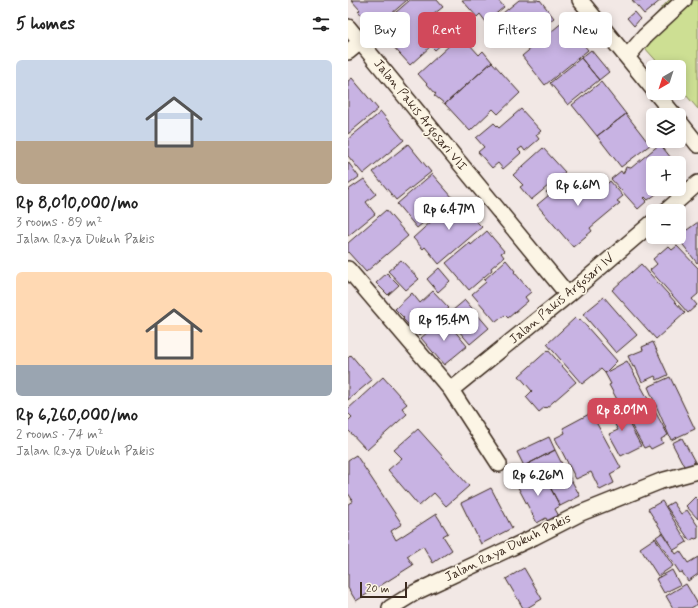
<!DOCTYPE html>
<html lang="en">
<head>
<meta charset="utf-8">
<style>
  body { margin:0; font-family:Mynerve,sans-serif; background:#f6f6f6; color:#222; height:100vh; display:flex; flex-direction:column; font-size:15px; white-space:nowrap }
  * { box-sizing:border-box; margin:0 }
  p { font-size:13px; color:#767676 }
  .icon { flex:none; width:22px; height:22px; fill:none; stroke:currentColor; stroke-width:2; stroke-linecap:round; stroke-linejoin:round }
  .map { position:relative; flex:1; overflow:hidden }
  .details { display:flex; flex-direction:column; background:#fff; width:348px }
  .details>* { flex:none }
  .guide { position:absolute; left:12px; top:12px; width:278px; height:36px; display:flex; gap:8px }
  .needle { width:26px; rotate:219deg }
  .tools { position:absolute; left:298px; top:60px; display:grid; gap:8px }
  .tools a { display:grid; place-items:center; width:40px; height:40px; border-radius:6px; background:#fff; box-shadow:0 2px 10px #0003; font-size:20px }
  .scale { position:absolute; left:12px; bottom:10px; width:47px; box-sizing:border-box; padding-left:4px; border:2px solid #3b2a1e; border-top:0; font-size:11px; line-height:14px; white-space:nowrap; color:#3b2a1e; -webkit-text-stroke:3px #fcf5e5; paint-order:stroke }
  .price { position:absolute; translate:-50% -34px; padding:0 9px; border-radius:8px; background:#fff; color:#222; font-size:13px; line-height:26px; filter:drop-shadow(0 1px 2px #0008) }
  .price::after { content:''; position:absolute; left:50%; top:24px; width:12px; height:9px; margin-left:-6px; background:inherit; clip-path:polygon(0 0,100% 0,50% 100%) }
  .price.active { background:#d1495b; color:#fff }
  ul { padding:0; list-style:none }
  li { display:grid; align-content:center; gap:8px; height:212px; padding:0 16px }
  li span { display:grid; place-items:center; height:124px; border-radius:6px; color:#555 }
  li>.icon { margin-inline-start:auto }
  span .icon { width:72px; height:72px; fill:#fffc; stroke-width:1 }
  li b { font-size:17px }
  h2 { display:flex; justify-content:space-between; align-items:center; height:48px; padding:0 16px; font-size:17px }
  .tag { padding:0 14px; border-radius:6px; background:#fff; box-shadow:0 2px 10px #0003; font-size:14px; line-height:36px }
  .tag.active { background:#d1495b; color:#fff }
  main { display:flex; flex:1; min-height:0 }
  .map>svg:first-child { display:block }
</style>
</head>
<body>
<main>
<section class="details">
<h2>5 homes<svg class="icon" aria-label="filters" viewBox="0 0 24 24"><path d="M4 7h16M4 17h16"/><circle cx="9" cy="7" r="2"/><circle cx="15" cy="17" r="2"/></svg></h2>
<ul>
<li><span style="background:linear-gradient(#c9d6e8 65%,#b9a48a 0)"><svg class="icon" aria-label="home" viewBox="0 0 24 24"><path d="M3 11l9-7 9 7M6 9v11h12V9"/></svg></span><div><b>Rp 8,010,000/mo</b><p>3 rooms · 89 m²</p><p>Jalan Raya Dukuh Pakis</p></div></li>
<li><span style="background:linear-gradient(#ffd9b3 75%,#9aa5b1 0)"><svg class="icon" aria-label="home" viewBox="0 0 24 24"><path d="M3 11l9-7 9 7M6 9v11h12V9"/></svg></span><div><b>Rp 6,260,000/mo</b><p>2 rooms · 74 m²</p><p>Jalan Raya Dukuh Pakis</p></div></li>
</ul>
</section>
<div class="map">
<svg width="350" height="608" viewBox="0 0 350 608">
  <rect width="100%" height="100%" fill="#f2e8e5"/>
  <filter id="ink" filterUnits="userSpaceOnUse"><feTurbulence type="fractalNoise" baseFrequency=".025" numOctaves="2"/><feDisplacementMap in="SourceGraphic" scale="8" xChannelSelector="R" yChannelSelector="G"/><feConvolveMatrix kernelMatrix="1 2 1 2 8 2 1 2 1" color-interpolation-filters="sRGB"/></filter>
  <g filter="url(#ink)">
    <path fill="#cddf93" stroke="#848458" d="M321 0H350V109L331 87V67H314L287 37Z"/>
    <path fill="#c8b3e3" stroke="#3b2a1e" d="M3 0H59L26 29 10 11 12 10Z
      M62 0H89L95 7 86 14 104 35 87 50 83 46 62 65 32 32 34 30 31 27Z
      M114 0H150L156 7 138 22 132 14 129 17Z
      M171 0H190L191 1 192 0 206 18 169 47 155 30 164 23 155 13Z
      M284 0H313L296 14Z
      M286 12 292 19 286 26 279 18Z
      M216 21 240 50 197 85 174 56Z
      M113 35 131 55 135 51 144 62 97 104 86 95 88 94 70 74Z
      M243 50 261 72 251 80 233 58Z
      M233 58 251 80 220 105 202 83Z
      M144 62 172 93 150 114 145 109 122 131 97 104Z
      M4 78 30 109 0 134V81Z
      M253 82 278 114 249 136 224 105Z
      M173 109 193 131 188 135 191 139 177 151 174 147 170 150 173 153 155 169 150 163 144 168 130 152 136 147 128 138 146 123 151 128Z
      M33 112 56 140 15 174 0 156V139Z
      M278 114 302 145 273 167 249 136Z
      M60 144 83 172 48 200 25 172Z
      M312 144 327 163H305V189H315L300 200 297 197 296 198 299 201 290 209 263 179 273 171 275 174 278 167 283 168Z
      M195 148 217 172 183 200 172 187 175 185 165 175Z
      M0 162 11 177 0 185Z
      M84 174 105 198 69 228 49 204Z
      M220 175 226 181 233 176 249 194 262 181 275 196 269 201 272 203 242 228 244 231 225 247 189 205 201 195 198 192Z
      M16 179 28 194 18 202 27 214 0 236V190Z
      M107 200 114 207 119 202 132 216 127 220 134 227 91 264 77 247 75 249 65 238Z
      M38 210 60 236 18 272 0 252V243Z
      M350 222V262L349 263 329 237H331V233L337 228 339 230Z
      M139 231 156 251 153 253 156 257 143 268 144 270 121 290 98 263 122 243 123 245Z
      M320 246 324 250 329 246 350 268V294L344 299 349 305 340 313 302 270 309 264 305 259Z
      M53 260 71 279 58 290 40 271Z
      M158 260 167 271 166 272 183 292 177 297 180 301 160 318 157 315 148 322 124 294 138 282 136 280Z
      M293 264 337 313 308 339 264 290Z
      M91 268 102 281 90 292 79 279Z
      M39 273 51 285 40 295 28 283Z
      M85 291 101 308 71 336 55 319 56 318 47 309 64 293 72 303Z
      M256 297 289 335 268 353 235 314Z
      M117 300 141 328 122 344 98 316Z
      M96 318 119 346 96 365 73 338Z
      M227 318 230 321 232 319 269 361 257 373 253 369 234 384 199 344Z
      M305 342 320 375 309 380 307 376 294 382 287 366 285 367 280 356 295 350 294 347Z
      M200 350 228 382 198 408 197 407 191 412 178 397 184 391 171 376Z
      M3 355 24 380 0 400V358Z
      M279 361 320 435 313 439 315 443 303 449 301 446 296 448 261 385 263 384 257 373Z
      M35 377 59 404 54 408 59 414 19 450 0 430V421L4 417 0 413V409Z
      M322 377 347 429 323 440 300 387Z
      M270 403 293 446 273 456 261 434 270 430 258 409Z
      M243 413 273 468 262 474 266 483 252 490 243 472 228 479 207 438 217 433 215 428Z
      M70 429 121 486 98 506 86 493 71 506 40 470 54 458 46 450Z
      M201 437 207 450 176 466 169 452Z
      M334 438 347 462 337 468 324 443Z
      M207 450 214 464 182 479 176 466Z
      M8 455 54 524 43 531 48 540 88 514 100 533 95 536 104 550 85 563 75 546 59 556 65 565 8 601 0 588V504L5 501 0 493V460Z
      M215 465 232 496 212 506 196 475Z
      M176 470 182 481 190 477 191 479 196 476 212 506 207 509 212 518 201 524 198 518 189 523 164 476Z
      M143 488 164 528 133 544 113 503Z
      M347 497 350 500V519L338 506Z
      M314 501 339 542 326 550 300 509Z
      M325 502 333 514 339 510 350 526V538L347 539 346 538 342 541 318 506Z
      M314 533 328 554 332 551 340 563 350 557V574L340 581 334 572 332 573 308 537Z
      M307 538 325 566 310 576 292 548Z
      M176 568 194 599 179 608H175L158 579Z
      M324 570 332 585 316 593 308 579Z
      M338 584 350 604 343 608H325L318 596Z"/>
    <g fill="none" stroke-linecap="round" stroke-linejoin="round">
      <g stroke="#3b2a1e" stroke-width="18">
        <path id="street" d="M232 0 305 89
          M0 27 220 295
          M0 52 12 42
          M279 57 297 36 336 0
          M308 93 326 115
          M331 121 350 145
          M318 211 350 183
          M0 269 103 390 151 464
          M103 390 220 295 305 222
          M42 608 68 592 186 537 233 513 313 481 350 471"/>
      </g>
      <use href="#street" stroke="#fcf5e5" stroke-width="15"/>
    </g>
  </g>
  <g text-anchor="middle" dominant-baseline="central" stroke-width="3.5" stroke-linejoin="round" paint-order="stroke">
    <g font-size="13" fill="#3b2a1e" stroke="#fcf5e5">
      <text transform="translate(72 115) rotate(51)">Jalan Pakis Argosari VII</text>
      <text transform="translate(214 299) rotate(-40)">Jalan Pakis Argosari IV</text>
      <text transform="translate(160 548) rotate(-26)">Jalan Raya Dukuh Pakis</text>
    </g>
  </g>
</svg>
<div class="tools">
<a><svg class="needle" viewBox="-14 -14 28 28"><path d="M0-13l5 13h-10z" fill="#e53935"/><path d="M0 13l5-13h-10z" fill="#767676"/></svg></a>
<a><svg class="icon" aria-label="layers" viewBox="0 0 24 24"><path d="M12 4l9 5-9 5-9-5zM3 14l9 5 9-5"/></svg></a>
<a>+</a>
<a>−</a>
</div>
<div class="scale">20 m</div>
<b class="price" style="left:230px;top:207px">Rp 6.6M</b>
<b class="price" style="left:101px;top:231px">Rp 6.47M</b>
<b class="price" style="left:96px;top:342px">Rp 15.4M</b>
<b class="price active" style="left:274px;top:432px">Rp 8.01M</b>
<b class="price" style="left:190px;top:497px">Rp 6.26M</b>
<div class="guide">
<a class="tag">Buy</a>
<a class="tag active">Rent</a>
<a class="tag">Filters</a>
<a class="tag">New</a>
</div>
</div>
</main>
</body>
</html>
